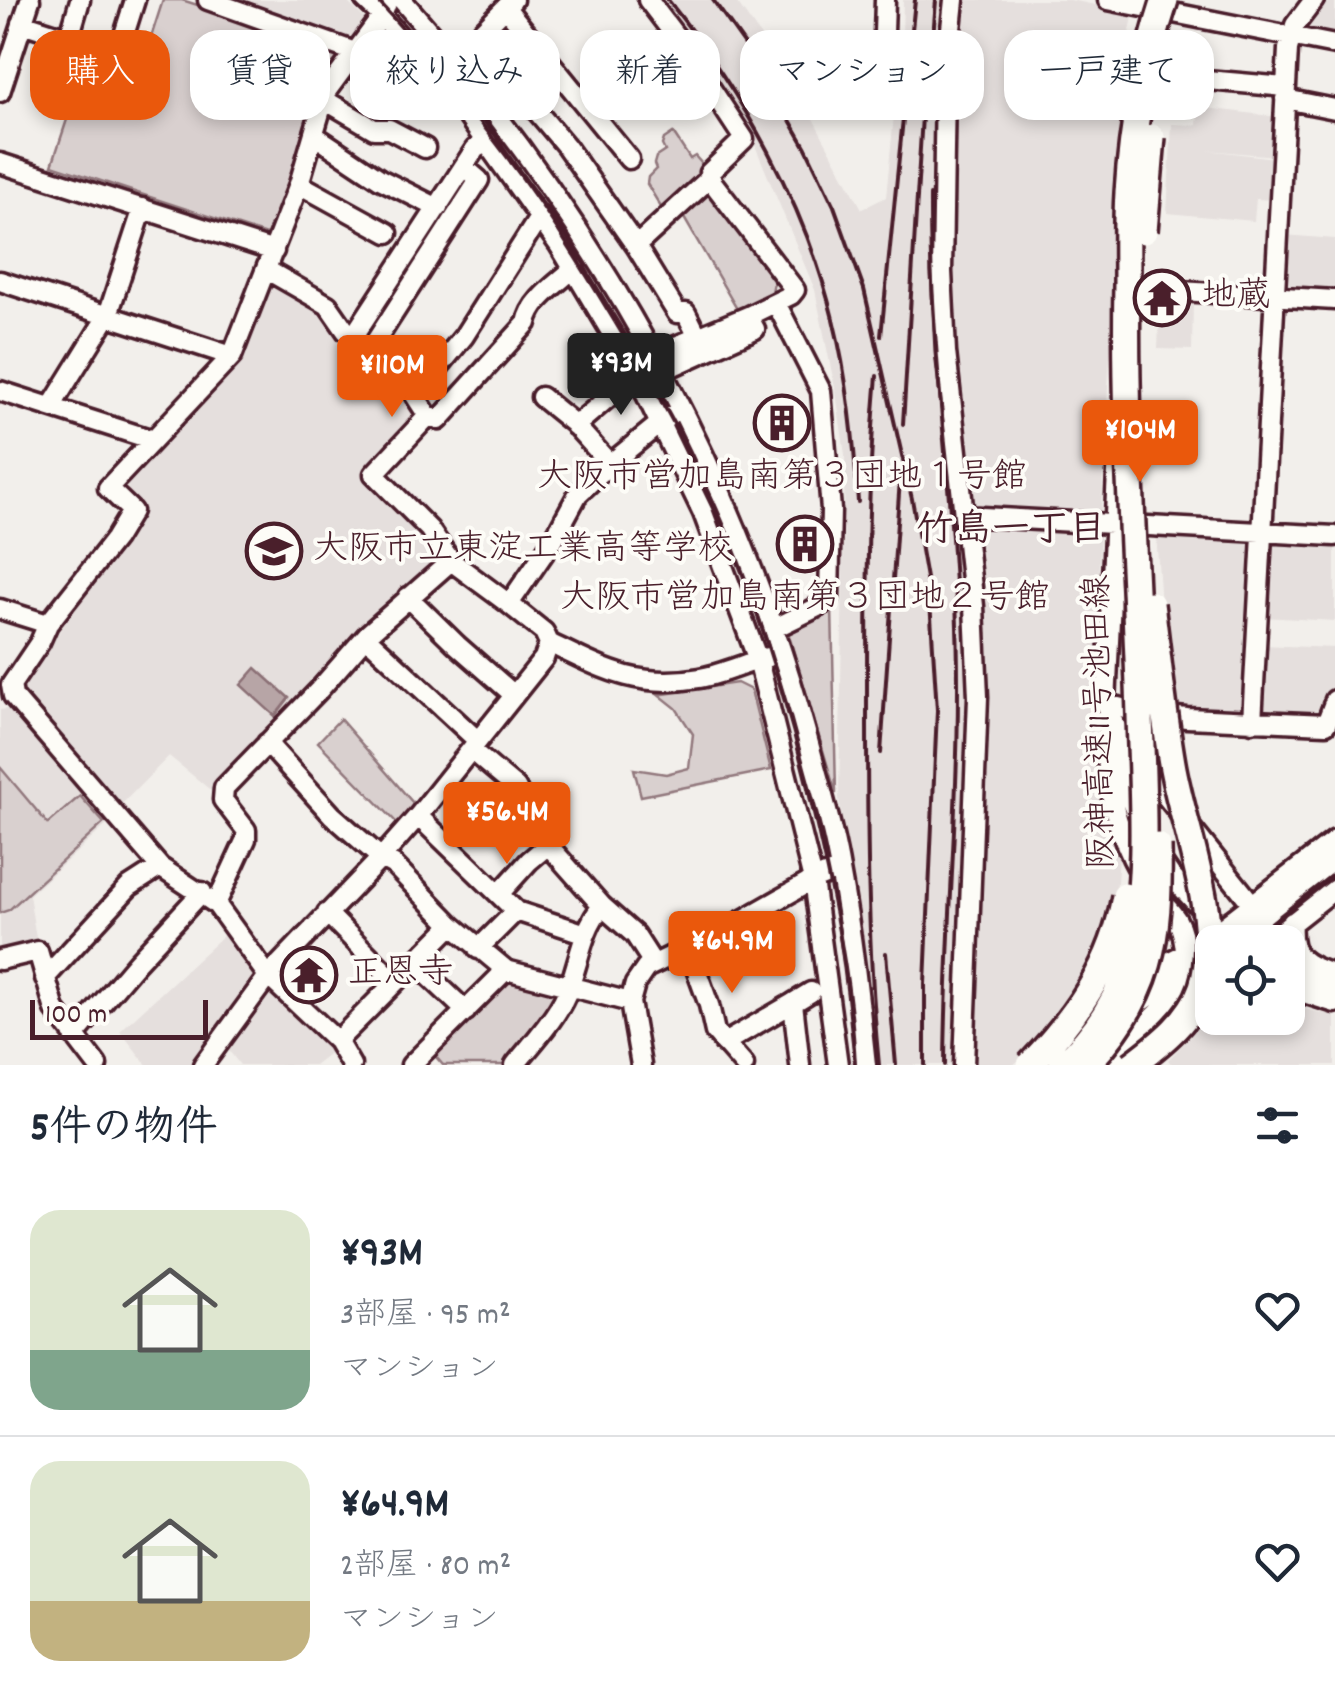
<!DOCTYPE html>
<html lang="ja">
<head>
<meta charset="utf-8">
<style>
  body { margin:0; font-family:Dekko,"Klee One",sans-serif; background:#f6f6f7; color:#1f2937; height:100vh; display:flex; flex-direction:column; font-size:38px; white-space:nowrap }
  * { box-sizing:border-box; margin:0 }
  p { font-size:32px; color:#747a83 }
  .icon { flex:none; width:55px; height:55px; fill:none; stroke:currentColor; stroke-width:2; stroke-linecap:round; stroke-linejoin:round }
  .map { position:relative; height:1065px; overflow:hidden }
  .panel { display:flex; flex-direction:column; background:#fff; flex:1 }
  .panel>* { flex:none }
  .guide { position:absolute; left:30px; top:30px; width:1275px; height:90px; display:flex; gap:20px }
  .tools { position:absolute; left:1195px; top:925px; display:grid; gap:20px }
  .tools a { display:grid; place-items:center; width:110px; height:110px; border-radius:20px; background:#fff; box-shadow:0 5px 15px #0003; font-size:50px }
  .scale { position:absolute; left:30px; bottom:25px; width:178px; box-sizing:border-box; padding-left:10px; border:5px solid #4a1f2b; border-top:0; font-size:28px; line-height:35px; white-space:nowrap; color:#4a1f2b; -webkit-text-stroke:8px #fdfcf7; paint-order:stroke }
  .price { position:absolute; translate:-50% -85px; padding:0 22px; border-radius:10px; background:#ea580c; color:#fff; font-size:32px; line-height:65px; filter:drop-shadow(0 2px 5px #0008) }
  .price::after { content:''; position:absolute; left:50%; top:60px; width:30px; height:22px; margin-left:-15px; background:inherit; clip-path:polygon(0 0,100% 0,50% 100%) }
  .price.active { background:#222; color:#fff }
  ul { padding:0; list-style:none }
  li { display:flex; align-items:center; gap:30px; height:250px; padding:0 30px }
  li+li { border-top:2px solid #e0e1e3 }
  li span { display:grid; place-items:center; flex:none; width:280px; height:200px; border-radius:30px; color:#555 }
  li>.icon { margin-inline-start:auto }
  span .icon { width:120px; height:120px; fill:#fffc; stroke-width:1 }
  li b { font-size:42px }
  h2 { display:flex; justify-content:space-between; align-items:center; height:120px; padding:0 30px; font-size:42px }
  .tag { padding:0 35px; border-radius:30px; background:#fff; box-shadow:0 5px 15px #0003; font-size:35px; line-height:90px }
  .tag.active { background:#ea580c; color:#fff }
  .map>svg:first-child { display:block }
</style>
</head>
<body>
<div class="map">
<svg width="1335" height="1065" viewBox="0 0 1335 1065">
  <rect width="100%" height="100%" fill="#f2efeb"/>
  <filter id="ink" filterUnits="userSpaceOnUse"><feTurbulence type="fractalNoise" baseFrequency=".01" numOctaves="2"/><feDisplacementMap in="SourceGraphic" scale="20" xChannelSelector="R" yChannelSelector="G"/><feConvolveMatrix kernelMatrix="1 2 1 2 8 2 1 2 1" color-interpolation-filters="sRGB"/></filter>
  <g filter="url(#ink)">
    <path fill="#e5dfdd" d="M215 0H345L366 20 347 44Z
      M658 0H735L792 80 862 209 886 197 896 95 901 72 903 0H945L935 140 941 344 965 583 970 681 958 1065H872L854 894 839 799 845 455 836 393 815 290 754 143 704 61Z
      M958 0H1070L1131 12 1133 17 1128 40 1101 510 1097 516 974 509 967 503 952 355 949 152Z
      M1322 0H1335V38L1307 32 1303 25Z
      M1199 107 1278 117 1275 156 1207 150 1275 158V200L1256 199 1254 221 1167 213 1172 124 1197 125Z
      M1284 235 1335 239V295L1282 290Z
      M271 283 314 308 337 338 400 393 415 417 364 478 440 559 369 624 214 793 169 756 118 808 20 689 136 520 126 482 238 357Z
      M1165 298 1193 300 1192 350 1158 349 1160 300H1164Z
      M976 524 1096 530 1100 535 1092 748 1097 783 1107 817 1120 847 1115 904 1099 959 1042 1041 1013 1065H968L972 529Z
      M1156 533 1251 538 1256 544 1247 710 1242 716 1173 712 1164 649Z
      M1272 540 1335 543V621L1263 617 1266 546Z
      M1261 645 1335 648V683L1323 716 1317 720 1257 712Z
      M15 708 109 823 29 895 37 944 0 955V710Z
      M225 934 258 976 193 1065H147L120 1031Z
      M274 991 336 1048 314 1065H240L226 1047 266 992Z
      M1288 1005 1335 1016V1065H1172L1168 1060 1212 1014V1018H1288Z"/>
    <path fill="#d9d0cf" stroke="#92787d" stroke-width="2.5" d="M163 0H182L340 51V56L317 92 274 232 266 235 52 165 82 74 134 90Z
      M673 133 690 159 695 156 702 164 701 181 774 282 771 297 738 311 683 216 665 214 647 184 648 177 656 169 654 164 656 157 665 151 662 145 664 139Z
      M832 606 836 794 787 629Z
      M737 683 751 690 771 770 641 796 634 769 666 774 689 768 693 734 676 708 657 693 664 694Z
      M340 719 413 803V812L400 826 318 742Z
      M0 767 48 824 80 796 104 823 9 910 0 913Z
      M507 978 557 989 558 997 506 1065H443L430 1050Z"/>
    <path fill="#b7a5a6" stroke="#8b6f75" stroke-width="2.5" d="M256 668 289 698 275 716 241 685Z"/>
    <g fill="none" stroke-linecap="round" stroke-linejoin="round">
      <path stroke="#d0c5c5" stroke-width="18" stroke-dasharray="18 9" stroke-linecap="butt" d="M897 85 945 87"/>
      <g stroke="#4a1f2b" stroke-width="25">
        <path id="minor" d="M208 0 355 52 451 102
          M365 0 382 16 461 107 559 245 636 374 703 513 758 660 813 880 838 1065
          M402 0C598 222 739 472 813 759 823 796 834 832 840 870 852 934 859 999 866 1065
          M648 0 683 46 744 139 709 173 713 183 795 290 791 295 748 316 654 355
          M885 0 883 66 885 78 897 85
          M954 0 945 87 942 272 946 352 974 606 978 697 964 1065
          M1108 0 1335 45
          M506 8 629 159
          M22 23 118 54 135 0
          M482 31 495 47 493 59 566 146 636 246
          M69 38 80 0
          M454 59 513 0
          M1140 74 1285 87
          M0 92 30 0
          M323 99 374 129H389L425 148
          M1285 99 1335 109
          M314 135 380 179 438 208
          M0 163 274 251
          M299 184 388 233
          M267 270 328 305 346 331 403 377 428 416 374 474 429 529 451 561 509 604
          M0 281 232 356
          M1128 288 1335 300
          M353 337 475 149 487 142
          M698 337 686 313H677L636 246 711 177
          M370 350 479 180 464 167
          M0 391 153 440
          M415 396 464 336 540 216
          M541 397 573 423 610 464
          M51 407 108 315 143 208
          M428 416 439 420 527 323C531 300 557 284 574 268
          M575 426 636 374 662 371 755 329 748 316
          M1118 451 1106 704 1122 779 1138 819
          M964 516 1335 536
          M408 597 457 645 514 695
          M0 609 48 624
          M775 628 820 606 829 598 831 510 821 391 776 303
          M366 637 478 741
          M549 643C603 669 637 689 700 678 723 674 745 663 768 657
          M1106 704 1146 714 1187 718 1326 724
          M1252 722 1288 49 1295 25 1314 0
          M1114 723 1119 733 1148 774 1252 904
          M1326 724 1335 700
          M267 743 332 815 381 858 394 865 452 925 506 970 630 1002
          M1107 749C1107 792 1119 835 1140 873
          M471 750 516 788 548 845 602 906 635 935 653 963
          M418 816 516 911 586 934
          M1157 855 1172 877 1204 912
          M500 893 529 861 548 845
          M1154 894C1175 915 1184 923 1185 954
          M216 904 246 839V830L223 800 224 788 319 690 368 634 451 561
          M327 913 394 981
          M1233 919 1335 840
          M1292 922C1289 959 1304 964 1335 975
          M1268 942 1335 889
          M688 947 709 1005 715 1032 744 1065
          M478 949 516 911
          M0 960 38 951 55 1010 97 1065
          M414 962 466 1011
          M1288 972 1335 989
          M1140 976 1192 950
          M45 978 129 887 160 867
          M1288 988 1335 1003
          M74 1036 137 962 202 892
          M337 1041 452 925
          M724 1043 793 1003
          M203 1065 268 976 381 858 418 816 544 658 549 643 544 632 509 604 553 540 578 494 610 464 669 416
          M351 1065 337 1041 268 976 216 904 160 867 13 696 11 685 40 642 48 624 115 539 132 511 108 488 232 356 299 184 326 92 382 16 388 0
          M411 1065 506 970
          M515 1065C531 1045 551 1024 563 1001 579 971 579 933 602 906
          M641 1065 630 1002 635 984 646 968 725 930 813 880 840 869
          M800 1065 793 1003 811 992"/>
      </g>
      <g stroke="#4a1f2b" stroke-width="30">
        <path id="major" d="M1245 927 1335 856
          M1124 1012 1212 951
          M1108 1065 1169 1005 1210 971"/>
      </g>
      <use href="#minor" stroke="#fdfcf7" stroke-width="18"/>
      <use href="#major" stroke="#fdfcf7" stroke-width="22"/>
      <path stroke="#4a1f2b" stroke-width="4" d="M377 0C436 65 493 134 543 207 571 248 597 292 623 335 670 413 714 493 745 579 773 657 797 737 815 818 834 899 851 982 855 1065
        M668 0C742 93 805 203 833 319 848 379 854 441 858 502
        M713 0 755 59 806 148 834 206 864 289 912 499 930 601 937 710 925 984V1065
        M932 50 936 0
        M930 195C929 332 950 467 956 603 964 757 946 911 945 1065
        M881 336 915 0
        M877 376C867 485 867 595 867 705 867 825 867 945 879 1065
        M903 424 927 35
        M881 753 900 479
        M886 953 896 1065"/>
      <g stroke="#4a1f2b" stroke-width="25" stroke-linecap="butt">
        <path id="minor-bridge" d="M1202 943 1233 919"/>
      </g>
      <g stroke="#4a1f2b" stroke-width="30" stroke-linecap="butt">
        <path id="major-bridge" d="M1224 942 1245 927"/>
      </g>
      <g stroke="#4a1f2b" stroke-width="32" stroke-linecap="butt">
        <path id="highway-bridge" d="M1144 231 1152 137
          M1030 1065C1077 1016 1114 963 1125 896
          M1062 1065C1096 1035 1122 994 1132 950 1149 878 1142 790 1140 716 1136 572 1124 428 1127 284 1127 254 1126 223 1128 193 1132 129 1145 61 1165 0
          M1086 1065C1152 997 1160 937 1158 846
          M1132 1065C1160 1044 1191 1020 1202 987 1223 923 1183 829 1172 763 1163 711 1158 657 1151 604"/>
      </g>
      <use href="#minor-bridge" stroke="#fdfcf7" stroke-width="18"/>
      <use href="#major-bridge" stroke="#fdfcf7" stroke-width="22"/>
      <use href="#highway-bridge" stroke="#fdfcf7" stroke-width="25"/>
    </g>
  </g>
  <defs>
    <g id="temple-ring" transform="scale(2.875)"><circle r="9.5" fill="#fdfcf7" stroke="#4a1f2b" stroke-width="1.5"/><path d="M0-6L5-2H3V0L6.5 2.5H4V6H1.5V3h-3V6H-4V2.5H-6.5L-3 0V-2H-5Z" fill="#4a1f2b"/></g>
    <g id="building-ring" transform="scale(2.875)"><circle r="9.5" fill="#fdfcf7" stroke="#4a1f2b" stroke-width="1.5"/><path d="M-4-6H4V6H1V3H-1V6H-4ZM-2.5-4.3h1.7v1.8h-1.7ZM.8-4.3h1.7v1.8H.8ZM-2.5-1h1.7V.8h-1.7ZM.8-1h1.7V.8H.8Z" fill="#4a1f2b"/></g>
    <g id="school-ring" transform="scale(2.875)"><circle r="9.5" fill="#fdfcf7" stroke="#4a1f2b" stroke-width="1.5"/><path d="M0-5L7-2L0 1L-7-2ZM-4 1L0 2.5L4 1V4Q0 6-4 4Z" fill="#4a1f2b"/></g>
  </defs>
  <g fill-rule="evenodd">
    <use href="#temple-ring" x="1162" y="298"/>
    <use href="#building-ring" x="782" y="423"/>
    <use href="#building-ring" x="805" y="544"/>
    <use href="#school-ring" x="274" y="551"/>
    <use href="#temple-ring" x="309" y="975"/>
  </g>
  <g text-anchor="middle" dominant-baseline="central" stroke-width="8" stroke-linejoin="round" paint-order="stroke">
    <g font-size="35" fill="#4a1f2b" stroke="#fdfcf7" text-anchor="start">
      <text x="1201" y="298">地蔵</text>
      <text x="782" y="479" text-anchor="middle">大阪市営加島南第３団地１号館</text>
      <text x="313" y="551">大阪市立東淀工業高等学校</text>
      <text x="805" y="600" text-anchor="middle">大阪市営加島南第３団地２号館</text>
      <text x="348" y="975">正恩寺</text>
    </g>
    <g font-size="35" fill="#4a1f2b" stroke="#fdfcf7">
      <text transform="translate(1102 722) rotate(-91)">阪神高速11号池田線</text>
    </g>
    <g font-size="38" font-weight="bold" fill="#4a1f2b" stroke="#fdfcf7">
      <text x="1011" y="532">竹島一丁目</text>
    </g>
  </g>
</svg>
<div class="tools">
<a><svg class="icon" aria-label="locate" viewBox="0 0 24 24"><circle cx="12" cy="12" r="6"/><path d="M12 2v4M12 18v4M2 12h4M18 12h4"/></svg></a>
</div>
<div class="scale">100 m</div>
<b class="price active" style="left:621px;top:418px">¥93M</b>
<b class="price" style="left:392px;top:420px">¥110M</b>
<b class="price" style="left:1140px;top:485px">¥104M</b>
<b class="price" style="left:507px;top:867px">¥56.4M</b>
<b class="price" style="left:732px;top:996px">¥64.9M</b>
<div class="guide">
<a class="tag active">購入</a>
<a class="tag">賃貸</a>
<a class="tag">絞り込み</a>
<a class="tag">新着</a>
<a class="tag">マンション</a>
<a class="tag">一戸建て</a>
</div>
</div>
<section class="panel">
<h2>5件の物件<svg class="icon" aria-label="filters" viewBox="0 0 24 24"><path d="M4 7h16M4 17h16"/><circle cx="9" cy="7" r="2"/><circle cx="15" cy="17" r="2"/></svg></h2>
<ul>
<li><span style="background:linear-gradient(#dfe7d0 70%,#7fa58c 0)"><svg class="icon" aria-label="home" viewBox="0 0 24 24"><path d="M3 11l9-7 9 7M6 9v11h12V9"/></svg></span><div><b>¥93M</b><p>3部屋 · 95 m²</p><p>マンション</p></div><svg class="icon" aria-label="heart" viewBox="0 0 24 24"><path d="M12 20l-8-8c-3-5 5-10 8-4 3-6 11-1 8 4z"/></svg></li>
<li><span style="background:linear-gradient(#dfe7d0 70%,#c2b280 0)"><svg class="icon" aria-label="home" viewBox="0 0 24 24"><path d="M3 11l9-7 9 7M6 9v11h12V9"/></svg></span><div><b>¥64.9M</b><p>2部屋 · 80 m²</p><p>マンション</p></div><svg class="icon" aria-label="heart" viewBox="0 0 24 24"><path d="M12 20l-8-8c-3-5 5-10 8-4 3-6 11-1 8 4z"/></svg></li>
</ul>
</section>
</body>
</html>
